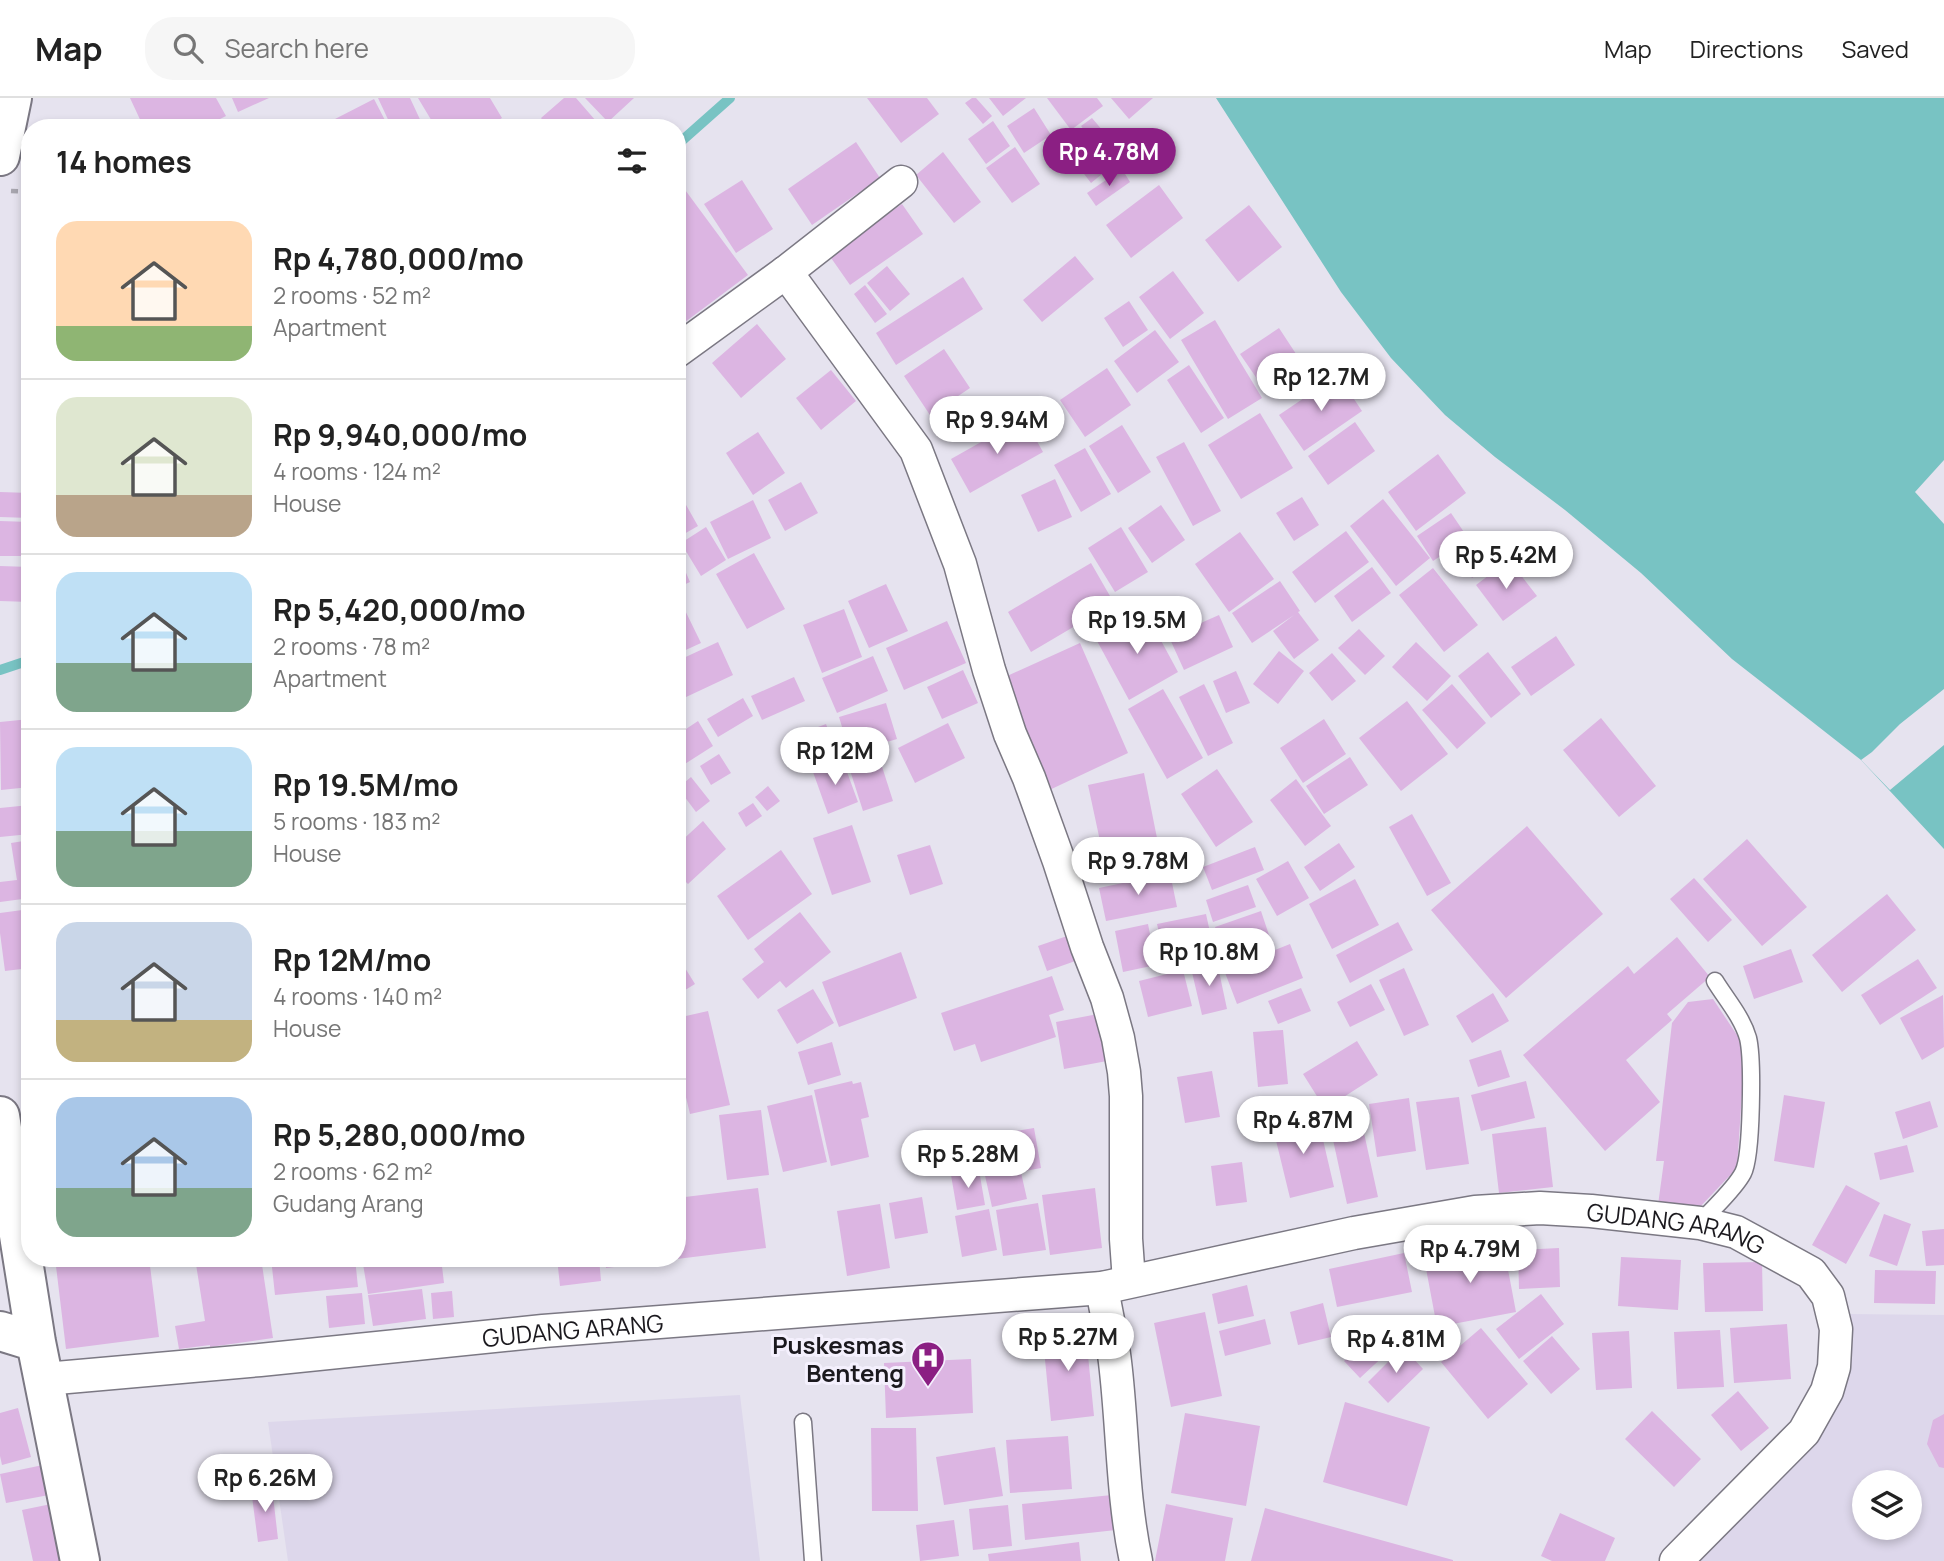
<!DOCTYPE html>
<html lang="en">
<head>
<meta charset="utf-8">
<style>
  body { margin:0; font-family:Manrope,sans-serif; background:#f6f6f6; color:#222; height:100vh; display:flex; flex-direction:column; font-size:26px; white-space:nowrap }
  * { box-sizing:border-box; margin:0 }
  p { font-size:23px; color:#767676 }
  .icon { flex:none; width:38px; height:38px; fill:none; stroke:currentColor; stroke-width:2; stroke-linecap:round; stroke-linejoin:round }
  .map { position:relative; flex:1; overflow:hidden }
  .panel { position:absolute; left:21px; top:21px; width:665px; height:1148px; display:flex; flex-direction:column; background:#fff; border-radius:28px; box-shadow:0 4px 10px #0003 }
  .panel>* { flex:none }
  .buttons { position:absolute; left:1852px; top:1372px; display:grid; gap:14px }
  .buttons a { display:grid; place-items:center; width:70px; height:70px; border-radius:50%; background:#fff; box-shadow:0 4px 10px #0003; font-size:35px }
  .price { position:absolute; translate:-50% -60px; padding:0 16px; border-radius:24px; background:#fff; color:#222; font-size:23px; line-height:46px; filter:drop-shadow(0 2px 4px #0008) }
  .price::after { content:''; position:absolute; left:50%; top:42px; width:21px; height:16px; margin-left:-10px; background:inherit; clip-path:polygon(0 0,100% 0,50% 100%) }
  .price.on { background:#8b1f83; color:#fff }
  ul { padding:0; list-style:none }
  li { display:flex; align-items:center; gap:21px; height:175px; padding:0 35px }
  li+li { border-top:2px solid #e0e0e0 }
  li span { display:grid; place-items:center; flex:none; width:196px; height:140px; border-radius:21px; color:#555 }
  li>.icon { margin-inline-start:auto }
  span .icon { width:84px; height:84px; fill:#fffc; stroke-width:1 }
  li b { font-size:30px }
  h2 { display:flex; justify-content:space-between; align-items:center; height:84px; padding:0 35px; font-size:30px }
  header { display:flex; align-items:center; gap:42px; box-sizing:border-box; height:98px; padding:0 35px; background:#fff; border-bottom:2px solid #e0e0e0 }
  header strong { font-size:33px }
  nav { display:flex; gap:38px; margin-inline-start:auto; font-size:24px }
  .search { width:490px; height:63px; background:#f6f6f6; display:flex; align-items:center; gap:18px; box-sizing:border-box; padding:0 24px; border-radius:28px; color:#767676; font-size:26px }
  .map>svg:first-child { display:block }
</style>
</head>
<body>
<header>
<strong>Map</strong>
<div class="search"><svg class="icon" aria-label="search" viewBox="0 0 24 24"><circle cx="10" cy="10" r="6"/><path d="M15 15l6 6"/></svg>Search here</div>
<nav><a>Map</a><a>Directions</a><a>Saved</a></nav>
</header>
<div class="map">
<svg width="1944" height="1463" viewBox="0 0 1944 1463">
  <rect width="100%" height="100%" fill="#e6e3ef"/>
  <path fill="#ddd7eb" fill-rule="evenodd" d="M1848 1216 1944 1217V1463H1689L1804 1348ZM1864 1384H1909V1430H1864Z
    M740 1297 760 1463H288L268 1324Z"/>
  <path fill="#78c3c3" d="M1216 0H1944V751L1861 662 1732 561 1641 475 1565 412 1495 359 1445 317 1391 260 1341 194Z"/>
  <path fill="#e6e3ef" d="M1944 362V426L1915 394Z
    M1944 591V647L1890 692 1861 662 1872 654 1900 626Z"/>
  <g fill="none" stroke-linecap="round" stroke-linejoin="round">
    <path stroke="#78c3c3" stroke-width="10" d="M677 47 730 0
      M0 572 30 562"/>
  </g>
  <path fill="#dcb5e2" d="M130 0H216L226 18 202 30H144Z
    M232 0H269L238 14Z
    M378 0H410L424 30H392Z
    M418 0H490L502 20 485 30H436Z
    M564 0H576L596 23 588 30H549L541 20Z
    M585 0H634L608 24Z
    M867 0H927L939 16 901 45Z
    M972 0H976L992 18 983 26 965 5Z
    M989 0H1026L1003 18Z
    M1047 0H1097L1103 8 1071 32Z
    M1111 0H1153L1129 21Z
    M374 1 389 30H340L335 21Z
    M1034 10 1051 37 1024 55 1007 28Z
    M1092 20 1109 40 1098 49 1081 28Z
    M993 23 1010 48 986 66 968 41Z
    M856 44 880 80 812 127 788 91Z
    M1015 49 1040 86 1012 105 986 70Z
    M1109 51 1118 63 1091 85 1081 72Z
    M943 54 981 104 954 125 916 77Z
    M1122 71 1130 84 1096 108 1087 95Z
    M677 81 748 177 677 230Z
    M742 82 773 131 736 155 704 106Z
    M1159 87 1183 120 1131 160 1106 127Z
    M902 106 923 136 850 187 829 157Z
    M1249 107 1282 149 1238 184 1205 142Z
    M1075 158 1094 181 1042 224 1023 202Z
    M887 168 910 196 890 213 867 185Z
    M1173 173 1204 215 1170 241 1139 199Z
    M963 179 983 211 896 267 876 235Z
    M865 187 887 216 875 225 854 196Z
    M1129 203 1148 232 1123 249 1104 220Z
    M1215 222 1262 300 1228 321 1181 242Z
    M757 226 786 261 741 300 712 265Z
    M1279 230 1302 265 1264 291 1240 256Z
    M1155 232 1179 264 1137 295 1114 263Z
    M944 251 970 290 930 317 904 278Z
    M1189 267 1224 320 1201 335 1167 282Z
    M1107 270 1131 307 1085 339 1060 302Z
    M831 272 856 303 821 332 796 300Z
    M1338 277 1362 313 1304 353 1279 317Z
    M1260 315 1293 370 1241 401 1208 347Z
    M1024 320 1043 354 970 395 951 361Z
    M1355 324 1375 353 1328 387 1308 358Z
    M1122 327 1151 374 1118 395 1089 348Z
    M758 334 785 375 753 397 726 355Z
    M1184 344 1221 413 1193 428 1156 359Z
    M1085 350 1111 396 1081 414 1054 367Z
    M1438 356 1466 395 1416 433 1388 394Z
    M1055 381 1072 419 1038 434 1021 397Z
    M801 384 818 415 785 433 768 402Z
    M677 391 698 428 677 440Z
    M0 394 30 395V420L0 419Z
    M1302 399 1319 427 1294 443 1276 415Z
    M1383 401 1430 460 1396 488 1350 428Z
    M753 402 771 440 728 461 710 424Z
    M1161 407 1185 442 1152 465 1128 430Z
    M1451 415 1468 440 1433 463 1417 438Z
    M0 423 30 424 28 458H0Z
    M706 429 726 462 701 478 681 445Z
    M1121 429 1148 474 1115 494 1088 450Z
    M1346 433 1369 464 1315 505 1292 474Z
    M1240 434 1274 481 1229 514 1195 466Z
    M1485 434 1502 460 1472 480 1454 453Z
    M677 454 690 484 677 490Z
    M754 455 785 511 747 531 716 476Z
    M1509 462 1537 498 1503 523 1476 487Z
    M1091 465 1114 505 1031 554 1008 514Z
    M0 468 30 469V504L0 503Z
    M1372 469 1391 495 1352 524 1334 498Z
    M1433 470 1478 527 1444 554 1399 497Z
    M1280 483 1300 513 1298 514 1319 542 1294 561 1273 533 1294 517 1252 545 1232 515Z
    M886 486 908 533 869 550 848 503Z
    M677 496 701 545 677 556Z
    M844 511 862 559 822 575 803 527Z
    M1145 513 1178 574 1129 602 1096 541Z
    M1219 517 1233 549 1184 572 1169 539Z
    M947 523 966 565 904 592 886 550Z
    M1359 531 1385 558 1365 577 1338 550Z
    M1556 538 1575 567 1531 598 1511 569Z
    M718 544 733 577 684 600 677 585V563Z
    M1416 544 1451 578 1427 603 1392 569Z
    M1080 545 1128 655 1043 695 994 584Z
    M1279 553 1304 573 1278 606 1253 586Z
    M1488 554 1521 596 1491 620 1458 578Z
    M1332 555 1356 583 1332 603 1309 575Z
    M873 558 888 593 837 615 822 580Z
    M963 572 978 605 942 621 927 589Z
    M1236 573 1250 605 1226 615 1213 583Z
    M794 579 805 603 762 622 751 598Z
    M1204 586 1233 645 1208 658 1179 599Z
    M1452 586 1486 625 1457 651 1422 612Z
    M1163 591 1203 660 1167 681 1128 611Z
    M743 600 753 618 718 639 707 621Z
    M1407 603 1448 656 1401 693 1359 640Z
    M886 605 897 641 850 655 839 619Z
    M1601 620 1656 688 1619 719 1563 652Z
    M30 621V689L1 692 0 624Z
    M1324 621 1346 656 1303 685 1280 650Z
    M698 623 713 648 677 671V637Z
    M948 625 965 660 915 685 898 650Z
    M826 626 838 658 799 673 786 641Z
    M719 656 731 675 711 687 700 668Z
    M878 656 893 703 863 713 848 666Z
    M1350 659 1368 687 1324 716 1306 688Z
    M843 663 858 704 828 716 813 674Z
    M1217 671 1253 724 1216 749 1181 696Z
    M1144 675 1158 745 1103 757 1088 687Z
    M691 679 710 703 696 714 678 690Z
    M1296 681 1331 728 1305 748 1270 702Z
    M768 688 780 703 767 713 755 699Z
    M753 705 762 718 746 729 738 715Z
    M30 707V736L0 739V710Z
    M1412 716 1451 785 1427 798 1389 729Z
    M703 723 726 751 688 786 677 775V747Z
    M852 727 871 784 832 797 813 740Z
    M1527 728 1603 816 1506 900 1431 812Z
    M1747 741 1807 809 1762 848 1703 781Z
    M30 742V800L0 804V784L17 782 11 745Z
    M1339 745 1355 769 1320 793 1304 769Z
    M930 747 943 786 910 797 897 757Z
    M1255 749 1264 772 1212 792 1203 769Z
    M781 752 812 796 748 842 717 798Z
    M1288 763 1309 800 1277 818 1256 781Z
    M1170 775 1177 809 1106 823 1099 790Z
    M1694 780 1732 822 1708 844 1670 801Z
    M1355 781 1379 827 1332 851 1309 806Z
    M1248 787 1256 809 1213 824 1206 802Z
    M1887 796 1916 832 1842 894 1812 857Z
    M30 811V870L5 873 0 835V815Z
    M1261 813 1272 846 1226 861 1215 829Z
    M800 814 831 854 786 890 780 883 758 901 742 881 764 864 754 851Z
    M1206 816 1215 857 1166 868 1157 826Z
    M1398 824 1413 852 1350 885 1336 857Z
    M1148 826 1156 867 1123 874 1115 833Z
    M1073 836 1081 861 1047 873 1038 848Z
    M1677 839 1710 879 1667 916 1672 922 1626 962 1660 1004 1605 1053 1523 957 1628 868 1634 876Z
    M1290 846 1303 880 1237 906 1224 872Z
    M1791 851 1803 884 1754 901 1743 868Z
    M901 854 917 900 839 929 822 884Z
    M677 857 695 886 677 897Z
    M1918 861 1937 890 1880 927 1861 897Z
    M1217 864 1227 911 1202 917 1191 870Z
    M1404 870 1429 927 1404 938 1379 882Z
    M1183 872 1192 908 1148 919 1139 883Z
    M1052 878 1064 912 1049 917 1056 939 981 964 975 946 954 953 941 915Z
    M1371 886 1385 912 1350 929 1337 904Z
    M1301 890 1311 913 1278 926 1268 903Z
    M813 891 834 925 797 946 777 912Z
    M1493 895 1509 923 1472 945 1456 918Z
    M1943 897 1944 949 1922 962 1900 920Z
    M1713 901 1745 949 1737 1070 1699 1110 1658 1107 1664 1063H1656L1672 925 1688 904Z
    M708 913 730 1007 690 1016 677 962V920Z
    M1098 916 1107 963 1064 971 1056 924Z
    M1283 932 1288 986 1258 989 1253 934Z
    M1357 943 1378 977 1325 1011 1303 976Z
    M832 944 841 977 808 987 798 954Z
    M1501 952 1510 979 1478 989 1469 962Z
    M1212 973 1220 1019 1185 1025 1177 979Z
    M852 983 853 986 861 984 869 1019 861 1021 869 1059 831 1068 814 992Z
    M1526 983 1535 1020 1481 1033 1471 997Z
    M812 997 827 1064 783 1074 767 1008Z
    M1784 997 1825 1004 1814 1070 1774 1063Z
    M1459 999 1469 1066 1426 1072 1416 1004Z
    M1409 1000 1416 1053 1377 1059 1369 1006Z
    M1930 1003 1938 1029 1903 1041 1895 1014Z
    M761 1012 769 1077 727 1082 719 1017Z
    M1359 1012 1378 1099 1347 1106 1328 1019Z
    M1317 1016 1334 1089 1290 1100 1272 1026Z
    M1546 1029 1553 1089 1499 1095 1492 1036Z
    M1034 1030 1041 1070 1025 1073 1021 1054 994 1059 991 1037Z
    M1907 1047 1914 1074 1880 1082 1874 1055Z
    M1017 1057 1027 1101 992 1109 982 1064Z
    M1242 1064 1247 1104 1216 1108 1211 1068Z
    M979 1072 985 1107 957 1112 951 1077Z
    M1846 1087 1880 1105 1846 1166 1812 1147Z
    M758 1090 766 1150 677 1161V1100Z
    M1095 1090 1102 1150 1050 1157 1042 1097Z
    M922 1099 928 1135 895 1141 889 1105Z
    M1038 1105 1046 1152 1003 1158 996 1112Z
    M880 1106 890 1170 847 1178 837 1113Z
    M989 1111 997 1152 962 1159 955 1118Z
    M1884 1116 1911 1126 1897 1168 1869 1158Z
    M1944 1131V1167L1926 1168 1922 1133Z
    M1503 1145 1516 1214 1437 1229 1424 1160Z
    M1559 1150 1560 1189 1519 1191 1518 1152Z
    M1404 1155 1412 1194 1337 1209 1329 1171Z
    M1621 1159 1681 1162 1678 1212 1618 1208Z
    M55 1160H149L159 1239 66 1251Z
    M195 1160H261L273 1240 210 1249V1247L179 1251 175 1228 205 1223Z
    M271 1160H355L358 1189 275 1197Z
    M362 1160H441L444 1185 368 1196Z
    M557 1160H599L601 1183 560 1188Z
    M605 1160H671V1162L606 1170Z
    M1762 1164 1763 1213 1705 1214 1703 1165Z
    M1875 1172 1936 1173 1935 1206 1874 1205Z
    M1247 1187 1254 1218 1218 1226 1212 1196Z
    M422 1191 426 1221 373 1228 368 1197Z
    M452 1193 454 1219 433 1221 431 1195Z
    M362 1195 365 1226 329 1230 326 1198Z
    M1541 1196 1564 1226 1519 1261 1496 1231Z
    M1323 1205 1331 1239 1298 1247 1290 1214Z
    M1205 1214 1222 1298 1171 1309 1154 1225Z
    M1265 1221 1271 1246 1225 1258 1219 1233Z
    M1388 1223 1403 1240 1360 1280 1344 1263Z
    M1787 1226 1791 1281 1734 1285 1730 1230Z
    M1085 1227 1094 1318 1051 1323 1042 1231Z
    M1481 1230 1528 1286 1488 1321 1441 1264Z
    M1720 1232 1724 1289 1677 1291 1674 1234Z
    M1629 1233 1632 1290 1596 1292 1592 1235Z
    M1552 1238 1580 1271 1551 1296 1523 1263Z
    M1403 1249 1423 1271 1388 1305 1368 1284Z
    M971 1261 973 1315 886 1320 884 1265Z
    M1738 1293 1769 1330 1741 1353 1711 1317Z
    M1345 1304 1430 1329 1407 1408 1323 1384Z
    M18 1310 31 1359 2 1367 0 1358V1315Z
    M1652 1313 1701 1361 1674 1389 1625 1341Z
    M1185 1315 1260 1328 1246 1408 1171 1395Z
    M1944 1316V1370L1939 1369 1927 1346 1933 1322Z
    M871 1330H916L918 1413H872Z
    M1068 1338 1072 1391 1010 1395 1006 1342Z
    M995 1349 1003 1398 944 1407 936 1359Z
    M260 1359 263 1387 235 1390 231 1363Z
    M43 1367 49 1397 6 1405 0 1376Z
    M272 1389 278 1441 258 1444 251 1391Z
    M1112 1397 1116 1432 1025 1442 1022 1406Z
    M56 1405 69 1463H33L22 1412Z
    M1166 1406 1233 1420 1225 1463H1155Z
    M1008 1407 1012 1448 973 1452 969 1411Z
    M1265 1410 1453 1462V1463H1251Z
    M1560 1415 1615 1440 1605 1463H1552L1541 1458Z
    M954 1422 959 1458 920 1463 916 1427Z
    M1079 1444 1081 1463H989L988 1456Z"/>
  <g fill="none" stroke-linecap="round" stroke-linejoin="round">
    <g stroke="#7b7883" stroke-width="19">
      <path id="lane" d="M1700 1125C1713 1110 1734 1092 1743 1075 1752 1058 1753 961 1748 940 1742 919 1726 901 1715 883
        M803 1324 813 1463"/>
    </g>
    <g stroke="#7b7883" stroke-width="35">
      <g id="street">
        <path d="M786 174 916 352 960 466 989 572 1010 636 1029 680 1059 763 1087 849 1107 900 1118 940 1124 974 1126 998V1141L1129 1183"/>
        <path d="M677 253 786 174 901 84"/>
        <path d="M1102 1190C1106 1214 1112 1239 1115 1264 1123 1330 1122 1398 1136 1463"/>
        <path id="s1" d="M45 1281 260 1262 543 1233 1102 1190 1354 1135 1475 1114 1540 1110 1591 1113 1700 1125 1736 1134 1811 1175 1828 1198 1836 1231 1834 1269 1827 1293 1804 1334 1676 1463"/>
      </g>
    </g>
    <g stroke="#7b7883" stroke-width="42">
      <path id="secondary" d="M0 58 12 0
        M0 1018 36 1244 80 1463
        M0 1233 36 1244"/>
    </g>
    <path stroke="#a8a6af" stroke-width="4.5" stroke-dasharray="7 3.5" stroke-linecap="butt" d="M11 93 30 94"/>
    <use href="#lane" stroke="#fff" stroke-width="16"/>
    <use href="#street" stroke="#fff" stroke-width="32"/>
    <use href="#secondary" stroke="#fff" stroke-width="38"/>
  </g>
  <defs>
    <g id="hospital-pin" transform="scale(1.75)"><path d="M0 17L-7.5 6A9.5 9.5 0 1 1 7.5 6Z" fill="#8b1f83" stroke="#f4f0fd"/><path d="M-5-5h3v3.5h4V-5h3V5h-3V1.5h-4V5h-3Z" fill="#fff"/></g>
  </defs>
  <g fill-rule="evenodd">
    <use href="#hospital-pin" x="928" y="1260"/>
  </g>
  <g text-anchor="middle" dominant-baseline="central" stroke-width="6" stroke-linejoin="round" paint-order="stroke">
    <g font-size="24" fill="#1b191e" stroke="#f4f0fd">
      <text stroke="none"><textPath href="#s1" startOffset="1645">GUDANG ARANG</textPath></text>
      <text stroke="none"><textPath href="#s1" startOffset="530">GUDANG ARANG</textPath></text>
    </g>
    <g font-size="24" font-weight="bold" fill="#1b191e" stroke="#f4f0fd" text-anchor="end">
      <text x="904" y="1246">Puskesmas<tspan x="904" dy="28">Benteng</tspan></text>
    </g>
  </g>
</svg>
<div class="buttons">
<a><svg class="icon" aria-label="layers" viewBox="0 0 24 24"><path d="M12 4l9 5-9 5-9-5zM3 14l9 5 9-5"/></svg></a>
</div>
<b class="price on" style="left:1109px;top:90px">Rp 4.78M</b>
<b class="price" style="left:1321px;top:315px">Rp 12.7M</b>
<b class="price" style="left:997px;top:358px">Rp 9.94M</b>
<b class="price" style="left:1506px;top:493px">Rp 5.42M</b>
<b class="price" style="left:1137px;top:558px">Rp 19.5M</b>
<b class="price" style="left:835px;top:689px">Rp 12M</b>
<b class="price" style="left:1138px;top:799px">Rp 9.78M</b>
<b class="price" style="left:1209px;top:890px">Rp 10.8M</b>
<b class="price" style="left:1303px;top:1058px">Rp 4.87M</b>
<b class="price" style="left:968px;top:1092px">Rp 5.28M</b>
<b class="price" style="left:1470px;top:1187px">Rp 4.79M</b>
<b class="price" style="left:1068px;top:1275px">Rp 5.27M</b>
<b class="price" style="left:1396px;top:1277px">Rp 4.81M</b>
<b class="price" style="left:265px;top:1416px">Rp 6.26M</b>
<section class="panel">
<h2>14 homes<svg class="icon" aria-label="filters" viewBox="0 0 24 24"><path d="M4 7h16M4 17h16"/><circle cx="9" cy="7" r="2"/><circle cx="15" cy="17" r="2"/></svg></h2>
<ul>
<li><span style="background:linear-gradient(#ffd9b3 75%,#8fb573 0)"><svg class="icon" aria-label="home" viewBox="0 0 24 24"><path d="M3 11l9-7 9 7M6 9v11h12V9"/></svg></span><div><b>Rp 4,780,000/mo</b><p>2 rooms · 52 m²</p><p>Apartment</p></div></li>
<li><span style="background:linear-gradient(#dfe7d0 70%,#b9a48a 0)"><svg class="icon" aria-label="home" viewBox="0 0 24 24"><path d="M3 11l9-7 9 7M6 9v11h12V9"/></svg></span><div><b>Rp 9,940,000/mo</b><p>4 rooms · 124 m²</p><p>House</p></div></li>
<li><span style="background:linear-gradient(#bfe0f5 65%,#7fa58c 0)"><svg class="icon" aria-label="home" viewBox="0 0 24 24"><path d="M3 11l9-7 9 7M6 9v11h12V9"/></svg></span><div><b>Rp 5,420,000/mo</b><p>2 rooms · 78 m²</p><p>Apartment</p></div></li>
<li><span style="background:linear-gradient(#bfe0f5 60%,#7fa58c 0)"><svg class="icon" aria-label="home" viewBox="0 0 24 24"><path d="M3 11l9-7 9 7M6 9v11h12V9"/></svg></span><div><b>Rp 19.5M/mo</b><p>5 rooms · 183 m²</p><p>House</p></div></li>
<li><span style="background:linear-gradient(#c9d6e8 70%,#c2b280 0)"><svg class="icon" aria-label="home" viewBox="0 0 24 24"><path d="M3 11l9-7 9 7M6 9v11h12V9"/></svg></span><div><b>Rp 12M/mo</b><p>4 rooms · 140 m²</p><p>House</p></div></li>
<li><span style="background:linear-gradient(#a9c7e8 65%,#7fa58c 0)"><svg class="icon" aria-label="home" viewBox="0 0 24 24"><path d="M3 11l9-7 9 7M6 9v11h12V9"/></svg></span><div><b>Rp 5,280,000/mo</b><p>2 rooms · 62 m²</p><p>Gudang Arang</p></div></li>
</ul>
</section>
</div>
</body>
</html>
